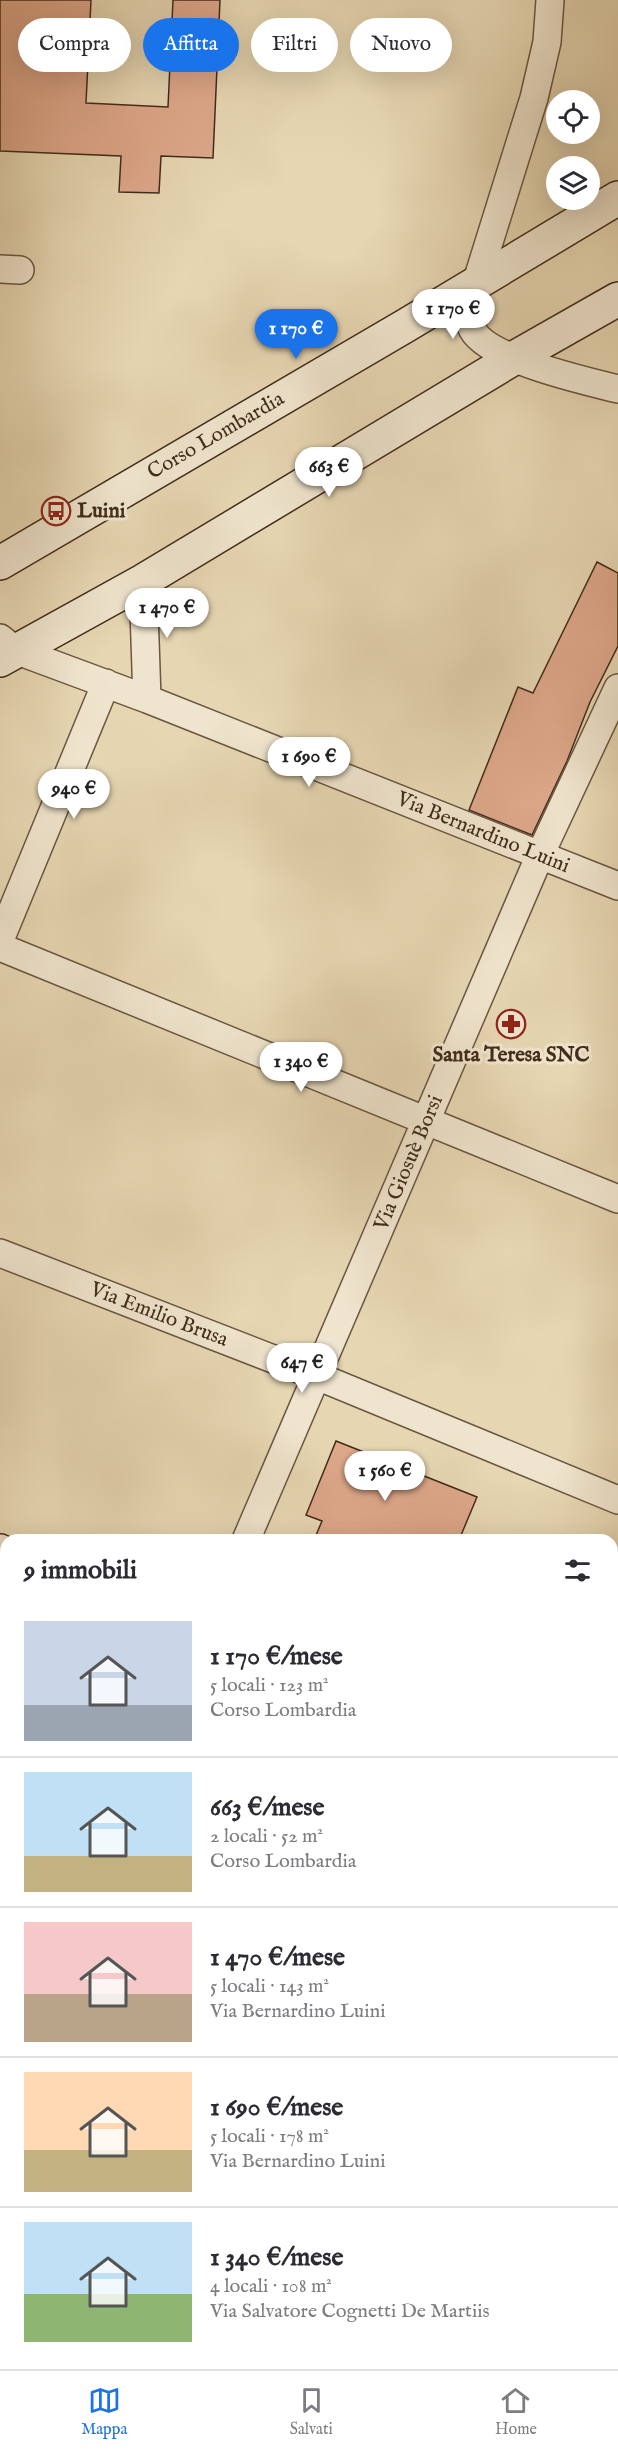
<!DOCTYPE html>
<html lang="it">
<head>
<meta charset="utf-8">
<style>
  body { margin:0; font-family:"IM FELL English",serif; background:#f7f7f7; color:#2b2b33; height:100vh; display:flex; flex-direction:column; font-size:22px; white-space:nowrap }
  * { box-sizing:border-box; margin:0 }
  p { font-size:20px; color:#7c7c81 }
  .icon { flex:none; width:33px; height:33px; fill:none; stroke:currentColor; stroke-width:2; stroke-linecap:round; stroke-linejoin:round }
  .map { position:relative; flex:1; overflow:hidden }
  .details { position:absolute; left:0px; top:1534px; width:618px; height:836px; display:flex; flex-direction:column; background:#fff; border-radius:18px 18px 0 0; box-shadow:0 6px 24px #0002 }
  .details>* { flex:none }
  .guide { position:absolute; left:18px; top:18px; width:582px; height:54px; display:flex; gap:12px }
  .controls { position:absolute; left:546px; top:90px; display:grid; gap:12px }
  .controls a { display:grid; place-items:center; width:54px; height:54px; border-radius:50%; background:#fff; box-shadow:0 6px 24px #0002; font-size:30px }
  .price { position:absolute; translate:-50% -51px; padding:0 14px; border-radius:21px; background:#fff; color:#222; font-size:20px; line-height:39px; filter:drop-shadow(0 2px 3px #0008) }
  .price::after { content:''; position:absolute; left:50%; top:36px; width:18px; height:14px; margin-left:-9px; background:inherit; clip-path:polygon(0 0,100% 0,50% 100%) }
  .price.selected { background:#1a73e8; color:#fff }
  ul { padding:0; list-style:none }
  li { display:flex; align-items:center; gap:18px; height:150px; padding:0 24px }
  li+li { border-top:2px solid #e1e1e2 }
  li span { display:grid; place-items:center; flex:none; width:168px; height:120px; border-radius:0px; color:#555 }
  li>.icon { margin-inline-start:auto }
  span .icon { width:72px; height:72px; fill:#fffc; stroke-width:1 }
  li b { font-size:26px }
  h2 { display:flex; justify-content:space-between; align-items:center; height:72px; padding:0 24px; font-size:26px }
  .tag { padding:0 21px; border-radius:27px; background:#fff; box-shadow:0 6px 24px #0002; font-size:21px; line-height:54px }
  .tag.selected { background:#1a73e8; color:#fff }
  .tab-bar { display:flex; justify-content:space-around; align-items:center; height:84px; border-top:2px solid #e1e1e2; background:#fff; font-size:16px; color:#7c7c81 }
  .tab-bar a { display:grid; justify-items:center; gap:3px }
  .tab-bar .selected { color:#1a73e8 }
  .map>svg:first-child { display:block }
</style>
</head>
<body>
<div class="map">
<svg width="618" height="2369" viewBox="0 0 618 2369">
  <rect width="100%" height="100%" fill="#e6d6b2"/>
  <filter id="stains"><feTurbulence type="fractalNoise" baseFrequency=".00333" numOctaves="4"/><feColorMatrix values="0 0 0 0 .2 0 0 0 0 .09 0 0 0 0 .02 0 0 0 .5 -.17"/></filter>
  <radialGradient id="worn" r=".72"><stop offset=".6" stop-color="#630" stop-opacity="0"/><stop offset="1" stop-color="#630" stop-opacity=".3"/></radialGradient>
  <path fill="#b9bd89" stroke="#7e7452" stroke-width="1.5" d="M612 1899 618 1901V1984L612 1981Z"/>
  <path fill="#dda78a" stroke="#422b1b" stroke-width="1.5" d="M0 0H91L86 103 168 107 173 0H220L213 158 161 156 159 193 119 192 121 156 0 151Z
    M597 562 618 573V646L590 702 567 761 532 835 469 810 518 687 533 693Z
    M336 1441 477 1497 459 1540H314L322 1521 306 1515Z"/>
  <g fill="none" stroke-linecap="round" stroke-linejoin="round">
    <g stroke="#6b5641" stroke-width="30">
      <path id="street" d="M550 0 547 42 534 98 476 284C472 297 466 313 471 326 481 358 586 381 618 389
        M0 269 20 270
        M143 581 147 699
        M0 638 15 650 147 699 618 886
        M0 940 106 683
        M0 947 618 1199
        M0 1253 317 1376 618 1500
        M246 1540 540 855 618 688
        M612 1694 618 1681
        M0 2007 6 2009
        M0 2096 6 2083
        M612 2272 618 2275
        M452 2364 453 2369
        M229 2369V2364"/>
    </g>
    <g stroke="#422b1b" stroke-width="36">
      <path id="secondary" d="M0 563 405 326 618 198
        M0 660 143 581 514 358 618 299
        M0 1551 6 1554
        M0 1622 6 1625
        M612 1799 618 1801
        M612 1866 618 1868"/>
    </g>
    <use href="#street" stroke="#efe4cd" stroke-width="27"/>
    <use href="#secondary" stroke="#efe4cd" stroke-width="33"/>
    <path stroke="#422b1b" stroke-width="1.5" d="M0 1583 6 1585
      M0 1599 6 1601
      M612 1826 618 1829
      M612 1843 618 1845"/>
  </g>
  <defs>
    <g id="bus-ring" transform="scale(1.5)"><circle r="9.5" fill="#efe4cd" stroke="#8f2418" stroke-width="1.5"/><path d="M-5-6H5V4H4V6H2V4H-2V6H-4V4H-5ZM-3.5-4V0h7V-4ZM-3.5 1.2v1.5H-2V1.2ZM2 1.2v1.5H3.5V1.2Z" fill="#8f2418"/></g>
    <g id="pharmacy-ring" transform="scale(1.5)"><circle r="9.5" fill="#efe4cd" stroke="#8f2418" stroke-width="1.5"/><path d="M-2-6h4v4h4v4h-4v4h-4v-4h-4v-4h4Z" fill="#8f2418"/></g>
  </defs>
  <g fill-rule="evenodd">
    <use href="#bus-ring" x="56" y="511"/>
    <use href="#pharmacy-ring" x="511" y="1024"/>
  </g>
  <g text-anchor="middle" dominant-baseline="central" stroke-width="6" stroke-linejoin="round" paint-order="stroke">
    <g font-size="21" fill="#422b1b" stroke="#efe4cd">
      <text transform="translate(216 436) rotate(-30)">Corso Lombardia</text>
      <text transform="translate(483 833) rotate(22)">Via Bernardino Luini</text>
      <text transform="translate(409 1163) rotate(-67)">Via Giosuè Borsi</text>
      <text transform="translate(159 1315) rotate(21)">Via Emilio Brusa</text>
    </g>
    <g font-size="21" font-weight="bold" fill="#422b1b" stroke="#efe4cd" text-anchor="start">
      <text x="77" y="511">Luini</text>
      <text x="511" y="1055" text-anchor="middle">Santa Teresa SNC</text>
    </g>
  </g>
  <rect width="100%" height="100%" filter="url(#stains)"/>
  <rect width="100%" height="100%" fill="url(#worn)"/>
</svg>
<div class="controls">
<a><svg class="icon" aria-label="locate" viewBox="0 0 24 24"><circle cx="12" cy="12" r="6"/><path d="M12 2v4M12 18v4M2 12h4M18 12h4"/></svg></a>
<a><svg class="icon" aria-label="layers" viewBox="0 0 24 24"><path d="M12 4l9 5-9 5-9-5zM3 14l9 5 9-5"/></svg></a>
</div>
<b class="price" style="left:453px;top:340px">1 170 €</b>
<b class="price selected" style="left:296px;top:360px">1 170 €</b>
<b class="price" style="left:329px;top:498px">663 €</b>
<b class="price" style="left:167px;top:639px">1 470 €</b>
<b class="price" style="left:309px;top:788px">1 690 €</b>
<b class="price" style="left:74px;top:820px">940 €</b>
<b class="price" style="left:301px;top:1093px">1 340 €</b>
<b class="price" style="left:302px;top:1394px">647 €</b>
<b class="price" style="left:385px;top:1502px">1 560 €</b>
<div class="guide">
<a class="tag">Compra</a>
<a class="tag selected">Affitta</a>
<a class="tag">Filtri</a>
<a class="tag">Nuovo</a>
</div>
<section class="details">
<h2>9 immobili<svg class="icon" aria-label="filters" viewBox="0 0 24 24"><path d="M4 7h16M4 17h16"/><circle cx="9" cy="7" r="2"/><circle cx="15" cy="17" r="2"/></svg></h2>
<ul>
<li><span style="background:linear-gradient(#c9d6e8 70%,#9aa5b1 0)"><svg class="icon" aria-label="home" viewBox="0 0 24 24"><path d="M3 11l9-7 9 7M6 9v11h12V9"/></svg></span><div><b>1 170 €/mese</b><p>5 locali · 123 m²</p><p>Corso Lombardia</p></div></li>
<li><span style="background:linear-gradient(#bfe0f5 70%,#c2b280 0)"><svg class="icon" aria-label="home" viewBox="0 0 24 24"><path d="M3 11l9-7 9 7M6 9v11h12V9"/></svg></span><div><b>663 €/mese</b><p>2 locali · 52 m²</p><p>Corso Lombardia</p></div></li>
<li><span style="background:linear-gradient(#f6c9c9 60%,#b9a48a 0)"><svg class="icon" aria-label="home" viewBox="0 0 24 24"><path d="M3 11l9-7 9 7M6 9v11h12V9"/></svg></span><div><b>1 470 €/mese</b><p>5 locali · 143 m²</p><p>Via Bernardino Luini</p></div></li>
<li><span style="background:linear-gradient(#ffd9b3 65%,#c2b280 0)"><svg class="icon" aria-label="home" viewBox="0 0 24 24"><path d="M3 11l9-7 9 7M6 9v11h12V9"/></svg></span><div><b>1 690 €/mese</b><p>5 locali · 178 m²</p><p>Via Bernardino Luini</p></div></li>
<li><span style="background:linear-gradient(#bfe0f5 60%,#8fb573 0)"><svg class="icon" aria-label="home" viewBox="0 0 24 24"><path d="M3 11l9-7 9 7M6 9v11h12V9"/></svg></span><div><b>1 340 €/mese</b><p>4 locali · 108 m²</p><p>Via Salvatore Cognetti De Martiis</p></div></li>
</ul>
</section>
</div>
<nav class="tab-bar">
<a class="selected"><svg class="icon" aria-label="map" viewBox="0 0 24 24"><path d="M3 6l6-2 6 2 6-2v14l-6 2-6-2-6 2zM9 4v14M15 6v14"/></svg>Mappa</a>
<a><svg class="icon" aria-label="saved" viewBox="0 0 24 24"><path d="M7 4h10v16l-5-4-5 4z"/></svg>Salvati</a>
<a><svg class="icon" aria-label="home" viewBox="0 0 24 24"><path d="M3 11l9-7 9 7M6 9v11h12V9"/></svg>Home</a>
</nav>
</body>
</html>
